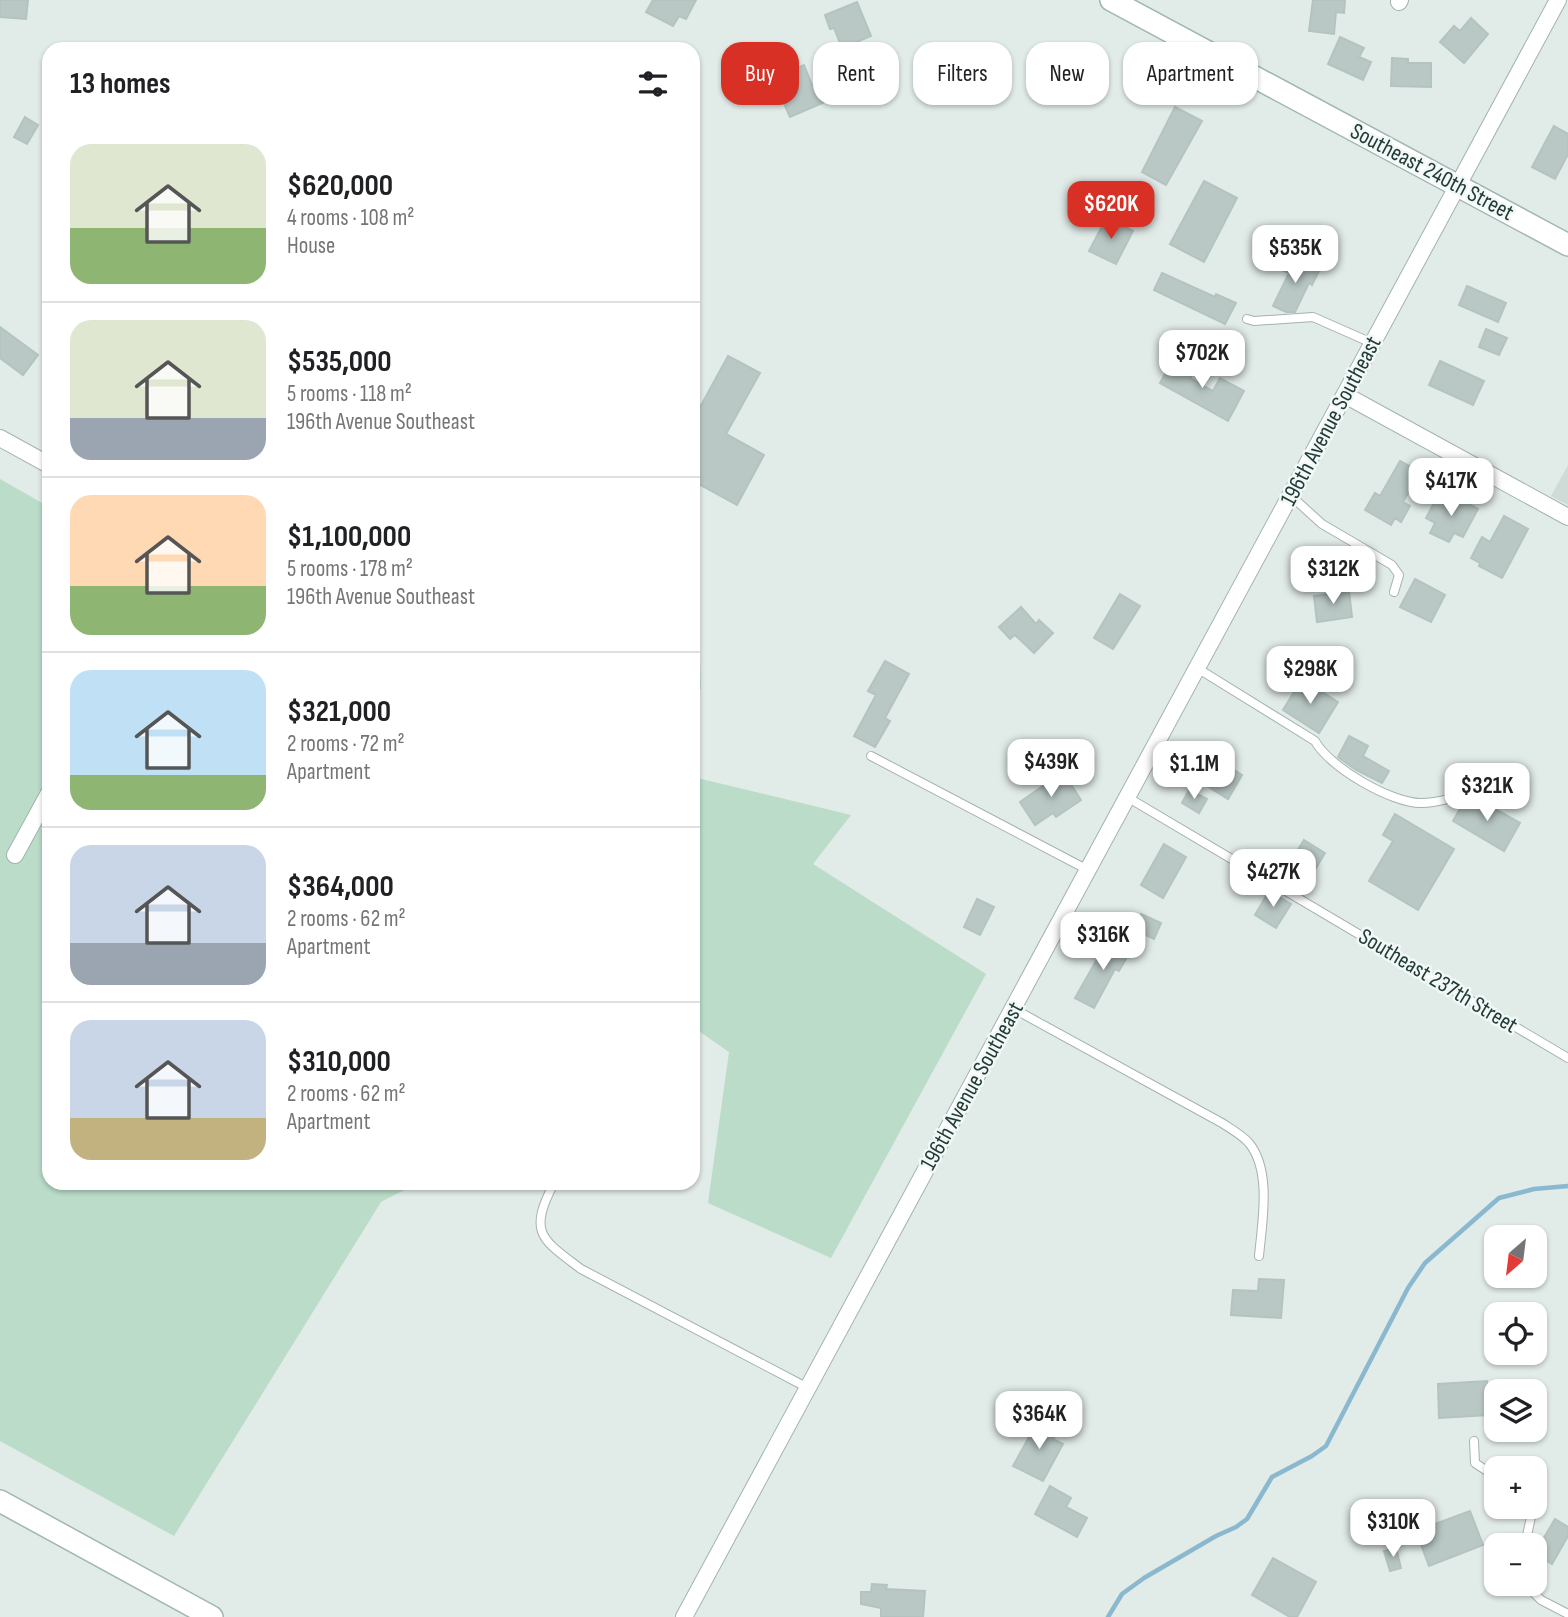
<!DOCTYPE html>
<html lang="en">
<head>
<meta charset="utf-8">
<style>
  body { margin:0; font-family:"Sofia Sans Condensed",sans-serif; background:#f2f2f2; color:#202124; height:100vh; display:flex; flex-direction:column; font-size:26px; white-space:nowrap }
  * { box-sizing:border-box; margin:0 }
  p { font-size:23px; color:#757577 }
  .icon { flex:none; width:38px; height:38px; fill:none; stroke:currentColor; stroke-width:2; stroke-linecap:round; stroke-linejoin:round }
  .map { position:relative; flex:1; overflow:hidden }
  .sheet { position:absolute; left:42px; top:42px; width:658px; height:1148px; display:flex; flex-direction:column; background:#fff; border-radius:21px; box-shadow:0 2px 5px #0004 }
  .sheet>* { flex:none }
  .banner { position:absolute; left:721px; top:42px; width:665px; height:63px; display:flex; gap:14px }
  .needle { width:46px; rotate:208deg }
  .tools { position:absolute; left:1484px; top:1225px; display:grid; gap:14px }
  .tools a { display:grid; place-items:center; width:63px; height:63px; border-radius:14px; background:#fff; box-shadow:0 2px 5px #0004; font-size:35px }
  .price { position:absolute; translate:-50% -60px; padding:0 16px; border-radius:14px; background:#fff; color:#222; font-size:23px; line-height:46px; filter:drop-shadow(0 2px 4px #0008) }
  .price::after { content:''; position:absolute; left:50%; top:42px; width:21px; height:16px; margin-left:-10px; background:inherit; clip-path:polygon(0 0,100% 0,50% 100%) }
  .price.selected { background:#d93025; color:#fff }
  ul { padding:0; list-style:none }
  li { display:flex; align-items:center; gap:21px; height:175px; padding:0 28px }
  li+li { border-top:2px solid #e0e0e0 }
  li span { display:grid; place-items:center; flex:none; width:196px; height:140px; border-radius:21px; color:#555 }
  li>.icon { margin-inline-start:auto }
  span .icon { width:84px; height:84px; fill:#fffc; stroke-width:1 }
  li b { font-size:30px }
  h2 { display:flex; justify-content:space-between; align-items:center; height:84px; padding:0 28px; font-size:30px }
  .chip { padding:0 24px; border-radius:21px; background:#fff; box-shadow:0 2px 5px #0004; font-size:24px; line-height:63px }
  .chip.selected { background:#d93025; color:#fff }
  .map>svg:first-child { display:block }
</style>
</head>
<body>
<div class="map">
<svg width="1568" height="1617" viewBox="0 0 1568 1617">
  <rect width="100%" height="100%" fill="#e1ebe8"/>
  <path fill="#cfdbd7" d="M1568 465V505L1551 496Z"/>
  <path fill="#badcc9" d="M0 479 49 507V1183H418L381 1202 174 1536 0 1441Z
    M696 556 701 689 693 690V557Z
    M693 777 851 815 813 864 986 974 831 1258 708 1203 729 1052 693 1027Z"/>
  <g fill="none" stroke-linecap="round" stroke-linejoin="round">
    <path stroke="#8ab8cf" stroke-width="4.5" d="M1108 1617 1122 1594 1144 1578 1216 1536 1236 1527 1247 1519 1272 1477 1312 1456 1326 1446 1408 1288 1425 1263 1499 1198 1534 1189 1568 1186"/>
  </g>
  <path fill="#b9c8c5" stroke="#b3c4c0" stroke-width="2" d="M0 0H28L26 19 0 17Z
    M653 0H696L686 19 679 16 673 26 646 12Z
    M1313 0H1345L1344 13 1336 12 1334 34 1309 31Z
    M857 2 871 36 842 48 834 28 830 29 825 15Z
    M1471 18 1488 34 1464 63 1440 42 1454 26 1460 31Z
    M1340 37 1364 48 1359 57 1371 62 1363 80 1328 64Z
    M1392 58 1408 59V63H1431V87L1391 86Z
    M804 65 812 85 833 76 841 95 790 117 773 79Z
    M1175 107 1202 121 1166 185 1142 172Z
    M25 117 38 125 27 144 14 137Z
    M1554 126 1568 134V154L1555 179 1532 167Z
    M1204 181 1237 198 1204 262 1170 244Z
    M1107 217 1133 231 1116 264 1089 251Z
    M1290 256 1319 271 1312 285 1309 283 1295 312H1286L1273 306 1289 273 1282 270Z
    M1162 273 1215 297 1216 294 1236 303 1225 324 1154 290Z
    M1467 286 1506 303 1498 322 1459 305Z
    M0 327 38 355 23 375 0 358Z
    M1486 329 1507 338 1499 355 1479 347Z
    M728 356 760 373 726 434 764 455 737 505 693 481V420Z
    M1174 357 1196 367 1190 378 1213 391 1220 378 1244 391 1228 421 1160 383Z
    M1440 361 1484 381 1473 405 1429 385Z
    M1400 461 1420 472 1403 502 1410 506 1401 522 1395 518 1391 525 1365 510 1375 493 1380 496Z
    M1450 494 1478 509 1463 537 1454 533 1449 542 1430 533 1435 523 1426 518 1436 499 1445 504Z
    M1504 516 1528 529 1502 578 1479 566 1480 563 1471 558 1482 537 1490 542Z
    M1415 579 1445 595 1431 622 1400 607Z
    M1349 591 1352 617 1317 622 1314 596Z
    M1120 594 1140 606 1113 649 1094 638Z
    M1021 607 1036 624 1039 620 1053 633 1034 653 1015 635 1010 639 999 627Z
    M885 661 909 674 885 718 890 721 875 747 854 736 876 695 868 691Z
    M1302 679 1338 702 1319 733 1283 710Z
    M1349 736 1368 746 1363 756 1389 771 1382 783 1356 770 1338 757Z
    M1221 762 1242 775 1228 799 1207 786Z
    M1063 772 1081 800 1056 817 1053 813 1035 825 1020 802Z
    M1189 790 1207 799 1199 813 1182 803Z
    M1474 797 1520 823 1504 851 1453 821 1465 800Z
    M1395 814 1454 849 1418 910 1369 881 1393 841 1383 835Z
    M1304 840 1325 853 1311 876 1290 863Z
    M1164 844 1186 857 1163 898 1141 885Z
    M1269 891 1291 904 1276 928 1255 915Z
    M977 899 994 907 980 935 964 927Z
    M1141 914 1161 923 1154 939 1133 929Z
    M1109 938 1131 950 1119 971 1115 969 1094 1008 1075 998Z
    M1259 1279 1284 1280 1281 1318 1231 1315 1233 1290 1258 1291Z
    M1487 1381 1489 1415 1439 1418 1438 1384Z
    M1039 1419 1058 1430 1053 1439 1063 1444 1043 1481 1013 1466Z
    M1050 1486 1071 1498 1066 1507 1087 1518 1077 1537 1035 1514Z
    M1470 1511 1483 1545 1429 1566 1416 1531Z
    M1555 1519 1568 1527V1536L1552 1564 1535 1553Z
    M1396 1548 1401 1568 1390 1571 1384 1551Z
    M1273 1558 1316 1582 1297 1617H1290L1252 1595Z
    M872 1584 887 1585 886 1589 925 1591 923 1617H881V1608L861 1604V1592H871Z"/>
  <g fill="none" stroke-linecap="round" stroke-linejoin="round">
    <g stroke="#a4b3b0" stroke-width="10">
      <path id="lane" d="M1247 319 1254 321 1313 317 1372 343
        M1290 495 1322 524 1392 565 1399 575 1394 592
        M1197 668 1315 741C1329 767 1391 803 1421 803 1446 803 1472 790 1496 782
        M871 756 1088 870
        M1127 797 1568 1058
        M1014 1009 1222 1123C1231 1129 1242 1135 1249 1143 1272 1171 1262 1223 1259 1256
        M554 1183C528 1233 541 1239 581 1269L808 1388
        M1474 1441 1475 1463 1496 1477
        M1525 1545 1532 1512 1529 1507
        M1525 1584 1541 1600 1568 1614"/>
    </g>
    <g stroke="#a4b3b0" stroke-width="18">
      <path id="street" d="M1399 2 1400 0
        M1345 395 1568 517
        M0 438 49 465
        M15 855 49 793
        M684 1617 1558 0"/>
    </g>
    <g stroke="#a0b6b2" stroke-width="24">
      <path id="secondary" d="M1111 0 1568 245
        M0 1501 212 1617"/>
    </g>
    <use href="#lane" stroke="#fff" stroke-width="8"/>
    <use href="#street" stroke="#fff" stroke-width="16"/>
    <use href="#secondary" stroke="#fff" stroke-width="21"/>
  </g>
  <g text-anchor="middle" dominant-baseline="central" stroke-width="5" stroke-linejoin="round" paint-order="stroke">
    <g font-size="23" fill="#223b39" stroke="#f1f8f5">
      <text transform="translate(1432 172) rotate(28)">Southeast 240th Street</text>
      <text transform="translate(1331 421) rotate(-62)">196th Avenue Southeast</text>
      <text transform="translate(1438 981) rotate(31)">Southeast 237th Street</text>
      <text transform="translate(972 1086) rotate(-61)">196th Avenue Southeast</text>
    </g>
  </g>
</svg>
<div class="tools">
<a><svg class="needle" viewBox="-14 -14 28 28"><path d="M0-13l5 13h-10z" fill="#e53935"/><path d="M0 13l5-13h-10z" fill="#757577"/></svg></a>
<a><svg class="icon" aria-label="locate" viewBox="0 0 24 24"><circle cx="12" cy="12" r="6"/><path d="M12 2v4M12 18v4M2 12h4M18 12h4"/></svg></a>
<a><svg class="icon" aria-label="layers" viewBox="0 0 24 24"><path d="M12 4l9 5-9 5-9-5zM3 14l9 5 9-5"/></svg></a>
<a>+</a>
<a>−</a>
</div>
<b class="price selected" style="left:1111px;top:241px">$620K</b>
<b class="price" style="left:1295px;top:285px">$535K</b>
<b class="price" style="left:1202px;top:390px">$702K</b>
<b class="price" style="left:1451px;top:518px">$417K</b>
<b class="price" style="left:1333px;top:606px">$312K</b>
<b class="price" style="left:1310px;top:706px">$298K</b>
<b class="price" style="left:1051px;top:799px">$439K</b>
<b class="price" style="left:1194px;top:801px">$1.1M</b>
<b class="price" style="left:1487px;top:823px">$321K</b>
<b class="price" style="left:1273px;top:909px">$427K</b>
<b class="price" style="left:1103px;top:972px">$316K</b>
<b class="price" style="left:1039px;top:1451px">$364K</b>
<b class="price" style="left:1393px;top:1559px">$310K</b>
<div class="banner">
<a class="chip selected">Buy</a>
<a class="chip">Rent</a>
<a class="chip">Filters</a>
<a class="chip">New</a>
<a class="chip">Apartment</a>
</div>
<section class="sheet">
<h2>13 homes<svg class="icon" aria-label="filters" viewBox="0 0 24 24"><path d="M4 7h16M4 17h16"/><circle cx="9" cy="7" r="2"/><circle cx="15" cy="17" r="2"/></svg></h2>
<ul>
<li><span style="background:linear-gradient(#dfe7d0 60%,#8fb573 0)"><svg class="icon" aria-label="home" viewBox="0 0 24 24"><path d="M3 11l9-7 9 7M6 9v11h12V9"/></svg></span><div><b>$620,000</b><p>4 rooms · 108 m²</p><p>House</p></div></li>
<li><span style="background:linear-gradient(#dfe7d0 70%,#9aa5b1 0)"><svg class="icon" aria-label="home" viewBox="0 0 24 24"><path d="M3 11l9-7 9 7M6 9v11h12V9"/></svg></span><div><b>$535,000</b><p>5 rooms · 118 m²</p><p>196th Avenue Southeast</p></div></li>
<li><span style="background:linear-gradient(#ffd9b3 65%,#8fb573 0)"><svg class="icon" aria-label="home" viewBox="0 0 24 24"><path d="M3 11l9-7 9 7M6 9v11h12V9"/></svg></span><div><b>$1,100,000</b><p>5 rooms · 178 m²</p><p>196th Avenue Southeast</p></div></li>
<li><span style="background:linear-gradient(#bfe0f5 75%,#8fb573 0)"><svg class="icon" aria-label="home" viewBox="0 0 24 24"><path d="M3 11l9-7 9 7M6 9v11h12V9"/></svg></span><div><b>$321,000</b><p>2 rooms · 72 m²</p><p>Apartment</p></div></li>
<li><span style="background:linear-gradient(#c9d6e8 70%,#9aa5b1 0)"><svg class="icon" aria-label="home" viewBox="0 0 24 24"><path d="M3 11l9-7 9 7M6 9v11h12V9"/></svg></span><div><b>$364,000</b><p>2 rooms · 62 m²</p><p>Apartment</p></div></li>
<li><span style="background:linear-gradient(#c9d6e8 70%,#c2b280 0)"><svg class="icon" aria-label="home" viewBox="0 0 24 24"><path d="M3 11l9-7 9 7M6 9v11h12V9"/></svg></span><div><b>$310,000</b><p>2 rooms · 62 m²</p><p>Apartment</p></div></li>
</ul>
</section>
</div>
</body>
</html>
